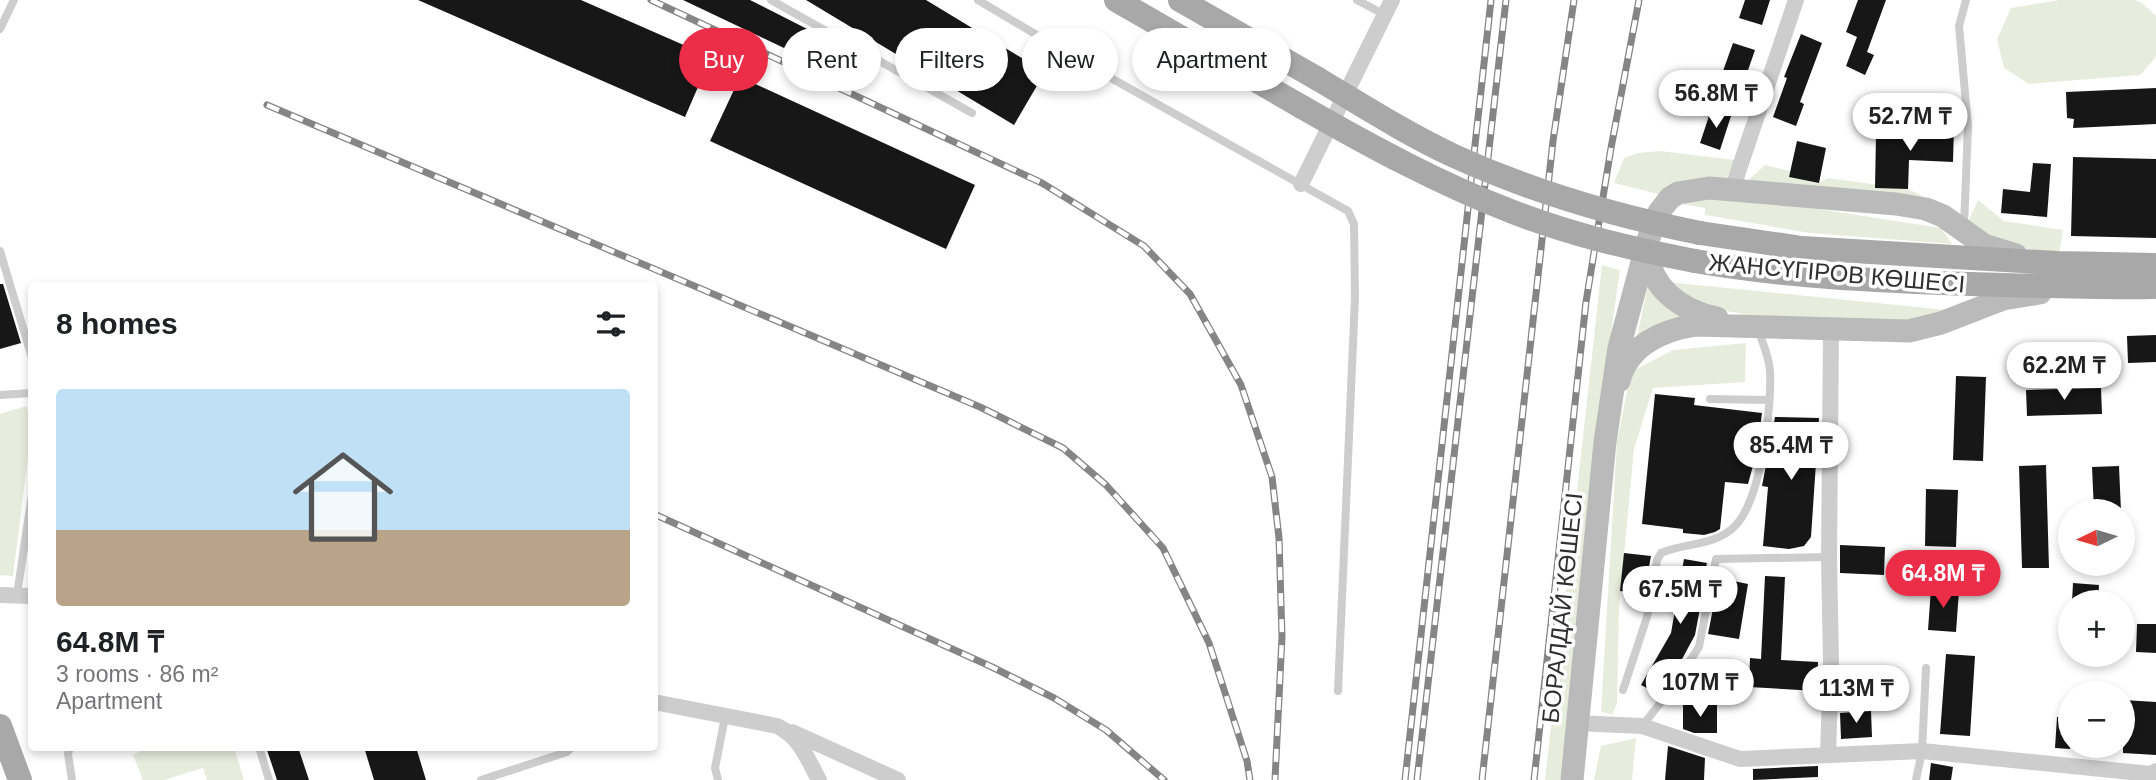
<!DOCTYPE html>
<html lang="en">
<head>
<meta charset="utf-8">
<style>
  body { margin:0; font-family:Helvetica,sans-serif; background:#f6f6f6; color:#202124; height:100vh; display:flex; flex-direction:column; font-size:26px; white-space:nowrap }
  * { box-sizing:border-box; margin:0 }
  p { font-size:23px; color:#757577 }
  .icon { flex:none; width:38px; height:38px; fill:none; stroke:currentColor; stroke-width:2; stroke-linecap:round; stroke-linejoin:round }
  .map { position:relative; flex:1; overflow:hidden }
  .panel { position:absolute; left:28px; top:282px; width:630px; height:469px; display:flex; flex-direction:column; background:#fff; border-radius:7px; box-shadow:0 4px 10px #0003 }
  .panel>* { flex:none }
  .guide { position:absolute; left:679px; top:28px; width:665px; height:63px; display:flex; gap:14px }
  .needle { width:46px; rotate:265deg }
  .controls { position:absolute; left:2058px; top:499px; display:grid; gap:14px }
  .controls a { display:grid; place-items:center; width:77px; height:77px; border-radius:50%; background:#fff; box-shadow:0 4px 10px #0003; font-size:35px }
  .price { position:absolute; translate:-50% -60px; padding:0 16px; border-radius:24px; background:#fff; color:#222; font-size:23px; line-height:46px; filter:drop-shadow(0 2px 4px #0008) }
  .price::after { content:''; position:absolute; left:50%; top:42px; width:21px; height:16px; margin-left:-10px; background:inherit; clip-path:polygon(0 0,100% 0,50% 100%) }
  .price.current { background:#eb2d48; color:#fff }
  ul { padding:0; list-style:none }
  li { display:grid; align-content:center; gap:14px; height:371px; padding:0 28px }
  li span { display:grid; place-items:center; height:217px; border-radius:7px; color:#555 }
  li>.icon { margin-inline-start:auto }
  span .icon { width:126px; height:126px; fill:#fffc; stroke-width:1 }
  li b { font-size:30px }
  h2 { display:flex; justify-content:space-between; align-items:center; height:84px; padding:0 28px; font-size:30px }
  .chip { padding:0 24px; border-radius:32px; background:#fff; box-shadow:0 4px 10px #0003; font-size:24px; line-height:63px }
  .chip.current { background:#eb2d48; color:#fff }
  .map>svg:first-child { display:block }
</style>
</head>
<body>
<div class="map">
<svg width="2156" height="780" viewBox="0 0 2156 780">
  <rect width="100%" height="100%" fill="#fff"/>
  <path fill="#e7eddd" d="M2060 0H2135L2142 3 2156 16V57L2140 75 2029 84 2004 68 1997 39 2011 8Z
    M1660 151 1735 160 1725 183 1662 195 1614 183 1624 158 1638 153Z
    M1765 165 1790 171 1789 177 1818 183 1828 178 1908 189 1922 196 1908 201 1743 185Z
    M1714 193 1941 228 1952 244 1810 233 1705 215V208L1675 203Z
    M1978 200 2004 221 2063 230 2059 255 2008 245 1968 222Z
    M1602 265 1620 270 1592 467 1562 780H1545Z
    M1667 282 1947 310 1888 325 1785 322 1700 306Z
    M1648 284 1687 315 1637 338Z
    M1746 343 1745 382 1653 388 1634 449 1619 608 1617 704 1612 715 1601 711 1617 441 1631 372 1673 350Z
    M26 406 31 421V433L13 576 0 575V414Z
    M1636 738 1632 780H1594L1601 746Z
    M149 747H234L244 780H207L203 768 164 780H143L133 755Z"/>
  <path fill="#171717" d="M418 0H581L711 57 685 117Z
    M683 0H750L819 35 807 59Z
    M806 0H926L1045 72 1014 125Z
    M1745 0H1770L1762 25 1739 18Z
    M1858 0H1886L1867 52 1874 55 1865 75 1846 66 1857 37 1846 32Z
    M1801 34 1822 43 1800 102 1804 104 1796 126 1773 117 1787 78 1784 77Z
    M1733 43 1755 50 1745 79 1723 71Z
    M740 77 975 185 946 249 710 141Z
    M2156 88V124L2073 128 2074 119 2067 118 2066 92Z
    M1711 110 1731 116 1720 150 1700 143Z
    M1897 126 1954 128 1953 162 1909 160 1908 189 1875 188 1876 135 1897 136Z
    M1797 141 1826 148 1819 183 1789 177Z
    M2073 157 2156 159V238L2071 236Z
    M2033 163 2051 164 2047 217 2001 213 2003 189 2030 192Z
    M0 284H3L21 343 0 349Z
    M2156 335V362L2128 363 2127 336Z
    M1956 376 1986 377 1983 461 1953 460Z
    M2101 388 2102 414 2027 416 2026 390Z
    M1655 394 1695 398 1694 405 1762 413 1757 451 1748 484 1725 482 1720 529 1715 532 1704 535 1683 533V529L1642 524Z
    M1775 417 1819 418 1811 537 1804 546 1789 549 1763 546 1768 487 1762 486Z
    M2046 465 2049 568H2022L2019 466Z
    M2119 466 2121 511H2094L2092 467Z
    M1926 489 1958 490 1956 547 1925 546Z
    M1840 545 1885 547 1884 575 1840 573Z
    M1624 553 1651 556 1644 594 1620 591Z
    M1684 559 1707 563 1704 576H1706L1695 635 1674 674 1659 694 1641 685 1671 633Z
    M1765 576 1785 577 1781 660 1818 662 1817 691 1749 687 1750 658 1761 659Z
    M1719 578 1748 584 1739 639 1708 634Z
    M2073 583 2099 585 2098 602H2072Z
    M1931 589 1959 591 1956 632 1928 630Z
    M2137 624H2156V653L2136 652Z
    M1946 654 1975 656 1970 736 1940 734Z
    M2123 700 2156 702V755L2123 753Z
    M1683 705H1717V733H1694L1683 729Z
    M1871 711 1872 737 1841 739 1840 713Z
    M2057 717H2070V749L2055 748Z
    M1668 746 1705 758 1704 780H1665Z
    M266 747H298L309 780H277Z
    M364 747H416L426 780H374Z
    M1931 763 1953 767 1951 780H1929Z
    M1818 766V777L1753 780V769Z"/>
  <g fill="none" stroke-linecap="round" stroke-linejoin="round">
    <path stroke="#cdcdcd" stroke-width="8" d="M771 0 972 113
      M978 0 1077 59 1348 211 1354 224 1355 297 1338 691
      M1357 0 1385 15
      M0 29 14 0
      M1964 227 1968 126 1959 26 1966 0
      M0 251 32 358
      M0 395 32 393
      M1710 399 1769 400
      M17 595 32 494
      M1623 690 1647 617 1657 560 1661 553C1686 542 1714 547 1735 526 1761 500 1772 407 1770 371 1769 357 1763 343 1758 330
      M1642 726 1670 691 1699 647 1716 559 1829 557
      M70 747 68 754 72 780
      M259 747 269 780
      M481 780 567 752 572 747
      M718 780 715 768 725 717
      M1916 780 1922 751 1926 668"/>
    <path stroke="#cdcdcd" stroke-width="16" d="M1301 184 1392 0
      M1732 190 1796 0
      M0 595 32 596
      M654 702 777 726C800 737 807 758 819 780
      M1576 723 1642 726 1740 759 1922 751 2151 774 2156 771
      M792 732 898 780
      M1828 755 1831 663 1829 557 1831 331"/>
    <path stroke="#bababa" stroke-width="23" d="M1648 247C1647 287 1682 311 1717 318
      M1619 381C1628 345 1663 330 1696 325L1909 331 1941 323 2003 299 2040 293
      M1572 780 1605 442 1619 348 1648 240 1659 212 1670 198 1678 193 1709 188 1896 204 1926 209 1943 216 1984 245 2016 255"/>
    <path stroke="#a8a8a8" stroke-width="24" d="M1116 0 1302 107
      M1180 0 1318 79
      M1700 233 1802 248 2057 263 2156 265
      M1695 261C1786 277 1878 281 1970 284 2032 286 2094 288 2156 287
      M0 726 20 780"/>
    <g stroke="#858585" stroke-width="7">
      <path id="rail" d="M651 0 1042 183 1144 246 1190 294 1241 385 1272 477 1279 538 1282 637 1275 780
        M267 105 980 407 1063 448 1106 485 1163 548 1209 643 1247 761 1250 780
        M654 514 992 667 1054 698 1106 730 1164 780
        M1405 780 1491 0
        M1417 780 1506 0
        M1482 780 1553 141 1574 0
        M1534 780 1586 302 1611 148 1639 0"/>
    </g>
    <use href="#rail" stroke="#fff" stroke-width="4.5" stroke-dasharray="13" stroke-linecap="butt"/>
    <path stroke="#a8a8a8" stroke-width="24" d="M1318 79C1363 106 1407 134 1454 156 1533 192 1615 216 1700 233
      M1302 107C1370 146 1440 184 1513 212 1572 235 1633 249 1695 261"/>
  </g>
  <g text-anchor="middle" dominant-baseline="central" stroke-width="7" stroke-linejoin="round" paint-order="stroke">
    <g font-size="24" fill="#303030" stroke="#fff">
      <text transform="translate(1837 273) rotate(5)">ЖАНСҮГІРОВ КӨШЕСІ</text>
      <text transform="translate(1562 608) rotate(-84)">БОРАЛДАЙ КӨШЕСІ</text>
    </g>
  </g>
</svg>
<div class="controls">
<a><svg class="needle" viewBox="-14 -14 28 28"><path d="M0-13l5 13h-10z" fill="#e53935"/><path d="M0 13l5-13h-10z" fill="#757577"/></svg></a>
<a>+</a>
<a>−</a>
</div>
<b class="price" style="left:1716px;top:130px">56.8M ₸</b>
<b class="price" style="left:1910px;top:153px">52.7M ₸</b>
<b class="price" style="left:2064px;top:402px">62.2M ₸</b>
<b class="price" style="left:1791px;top:482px">85.4M ₸</b>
<b class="price current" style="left:1943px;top:610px">64.8M ₸</b>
<b class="price" style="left:1680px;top:626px">67.5M ₸</b>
<b class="price" style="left:1700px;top:719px">107M ₸</b>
<b class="price" style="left:1856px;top:725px">113M ₸</b>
<div class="guide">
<a class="chip current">Buy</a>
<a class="chip">Rent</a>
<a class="chip">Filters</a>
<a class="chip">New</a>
<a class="chip">Apartment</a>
</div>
<section class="panel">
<h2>8 homes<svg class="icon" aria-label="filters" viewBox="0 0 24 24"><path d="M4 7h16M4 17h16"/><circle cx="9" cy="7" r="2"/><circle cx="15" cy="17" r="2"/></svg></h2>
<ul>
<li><span style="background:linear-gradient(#bfe0f5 65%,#b9a48a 0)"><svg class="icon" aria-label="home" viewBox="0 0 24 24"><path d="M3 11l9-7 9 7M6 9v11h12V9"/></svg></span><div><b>64.8M ₸</b><p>3 rooms · 86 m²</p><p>Apartment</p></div></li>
</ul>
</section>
</div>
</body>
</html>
